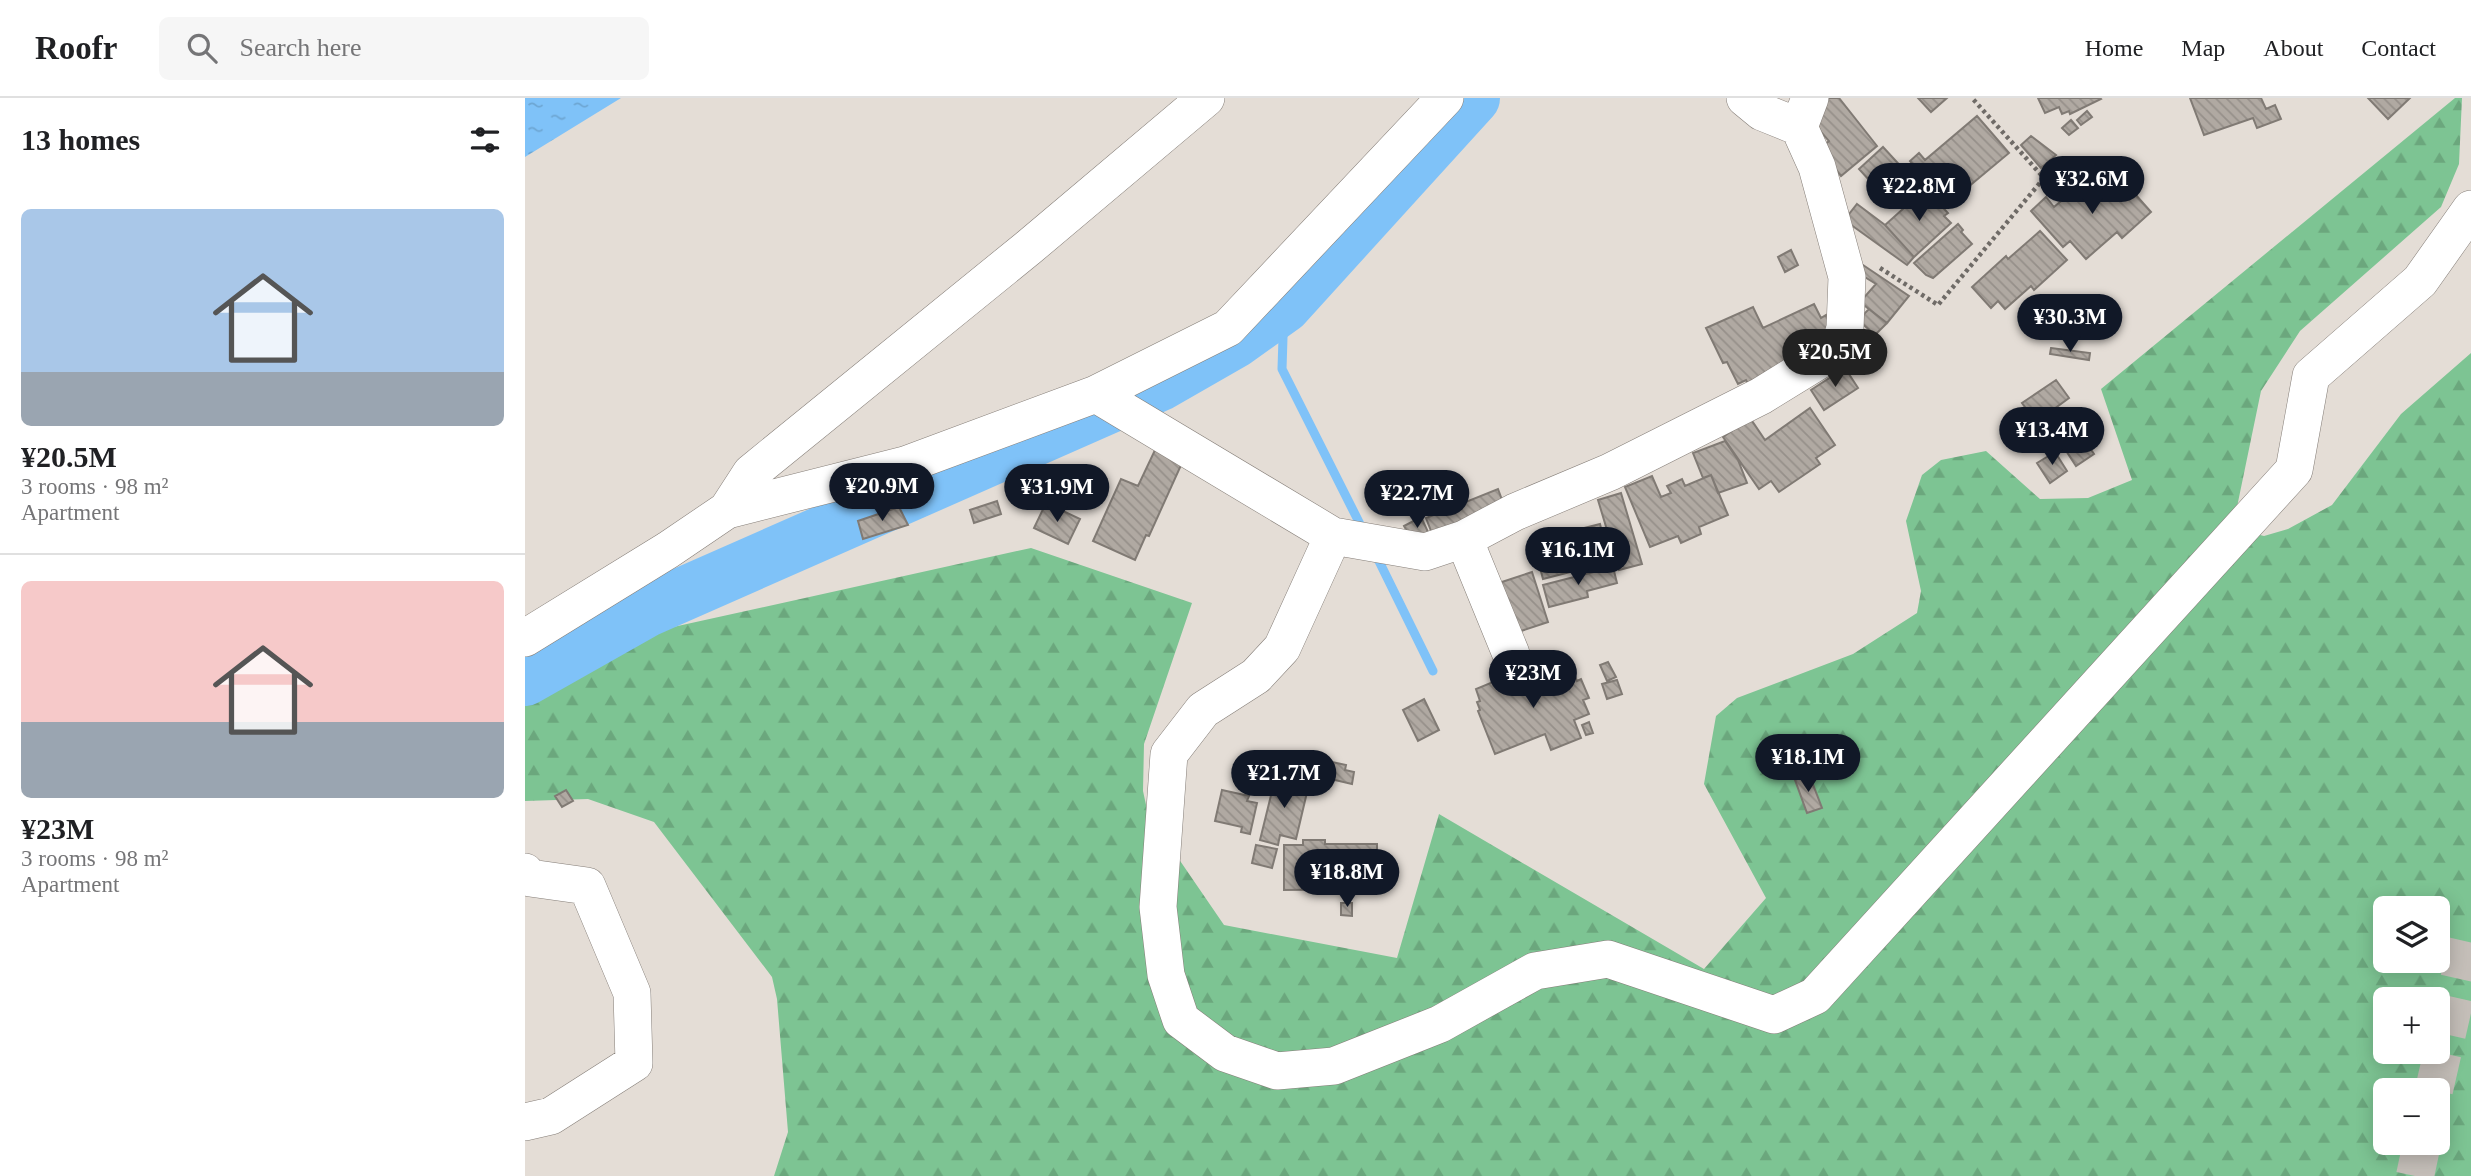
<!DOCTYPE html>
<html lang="en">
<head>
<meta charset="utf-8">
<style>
  body { margin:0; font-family:Georgia,serif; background:#f6f6f6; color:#202124; height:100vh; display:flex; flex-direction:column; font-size:26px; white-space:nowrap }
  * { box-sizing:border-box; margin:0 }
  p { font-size:23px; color:#757577 }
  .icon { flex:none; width:38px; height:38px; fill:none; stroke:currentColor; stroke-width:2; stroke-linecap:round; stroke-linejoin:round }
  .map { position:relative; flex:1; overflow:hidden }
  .sheet { display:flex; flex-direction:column; background:#fff; width:525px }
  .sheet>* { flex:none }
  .controls { position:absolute; left:1848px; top:798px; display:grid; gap:14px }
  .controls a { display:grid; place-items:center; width:77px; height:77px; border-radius:10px; background:#fff; box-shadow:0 4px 18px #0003; font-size:35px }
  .price { position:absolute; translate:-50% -60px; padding:0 16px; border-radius:24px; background:#111827; color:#fff; font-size:23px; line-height:46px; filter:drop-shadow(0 2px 4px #0008) }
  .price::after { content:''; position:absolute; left:50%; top:42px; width:21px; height:16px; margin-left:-10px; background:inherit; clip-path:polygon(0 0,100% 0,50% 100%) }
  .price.selected { background:#222; color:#fff }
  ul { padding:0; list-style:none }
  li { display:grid; align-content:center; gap:14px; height:371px; padding:0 21px }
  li+li { border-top:2px solid #e0e0e0 }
  li span { display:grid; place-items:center; height:217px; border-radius:10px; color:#555 }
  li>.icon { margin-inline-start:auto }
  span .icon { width:126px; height:126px; fill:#fffc; stroke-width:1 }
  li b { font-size:30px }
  h2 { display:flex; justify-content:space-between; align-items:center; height:84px; padding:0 21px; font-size:30px }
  header { display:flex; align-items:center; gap:42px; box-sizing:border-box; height:98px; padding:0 35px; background:#fff; border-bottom:2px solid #e0e0e0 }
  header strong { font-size:33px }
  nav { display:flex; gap:38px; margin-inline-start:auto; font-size:24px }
  .search { width:490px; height:63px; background:#f6f6f6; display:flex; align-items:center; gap:18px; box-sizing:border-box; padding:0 24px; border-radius:10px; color:#757577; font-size:26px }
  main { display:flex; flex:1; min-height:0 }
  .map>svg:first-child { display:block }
</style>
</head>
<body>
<header>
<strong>Roofr</strong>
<div class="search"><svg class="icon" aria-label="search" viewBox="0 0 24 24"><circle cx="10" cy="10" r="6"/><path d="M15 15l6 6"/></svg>Search here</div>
<nav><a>Home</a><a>Map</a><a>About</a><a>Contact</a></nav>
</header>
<main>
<section class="sheet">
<h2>13 homes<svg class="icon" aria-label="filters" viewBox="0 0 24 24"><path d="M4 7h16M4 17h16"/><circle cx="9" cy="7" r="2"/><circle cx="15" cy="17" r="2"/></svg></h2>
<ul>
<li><span style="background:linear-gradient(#a9c7e8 75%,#9aa5b1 0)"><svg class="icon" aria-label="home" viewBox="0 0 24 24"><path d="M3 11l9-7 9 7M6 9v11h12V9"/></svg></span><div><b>¥20.5M</b><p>3 rooms · 98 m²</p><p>Apartment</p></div></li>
<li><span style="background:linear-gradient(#f6c9c9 65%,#9aa5b1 0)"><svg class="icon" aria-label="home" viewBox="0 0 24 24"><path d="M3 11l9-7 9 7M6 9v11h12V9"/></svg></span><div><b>¥23M</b><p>3 rooms · 98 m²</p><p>Apartment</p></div></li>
</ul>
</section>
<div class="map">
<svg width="1946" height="1078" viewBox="0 0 1946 1078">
  <defs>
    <pattern id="forest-firs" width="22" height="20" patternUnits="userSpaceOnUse" patternTransform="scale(1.75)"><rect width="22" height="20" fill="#7dc493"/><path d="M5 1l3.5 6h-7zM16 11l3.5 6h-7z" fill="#6ba77d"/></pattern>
    <pattern id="water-ripples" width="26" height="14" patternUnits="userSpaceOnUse" patternTransform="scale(1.75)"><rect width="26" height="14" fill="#7fc2f8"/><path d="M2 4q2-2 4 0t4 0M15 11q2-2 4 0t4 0" fill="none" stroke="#6da6d3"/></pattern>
    <pattern id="building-back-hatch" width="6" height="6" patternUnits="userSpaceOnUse" patternTransform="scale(1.75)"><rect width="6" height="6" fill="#b0a9a2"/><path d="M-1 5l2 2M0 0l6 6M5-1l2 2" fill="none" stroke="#96908a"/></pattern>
  </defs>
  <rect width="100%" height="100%" fill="#e4ddd6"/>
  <path fill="url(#forest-firs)" fill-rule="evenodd" d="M1930 0H1937L1934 66 1916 109 1775 233 1736 293 1712 409 1715 432 1739 438 1763 431 1807 407 1876 316 1946 255V1078H249L263 1034 252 901 247 879 129 724 63 701 0 703V596L130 533 506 450 667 505 619 646 618 693 623 716 699 827 872 860 914 716 1179 871 1241 800 1179 686 1191 618 1212 600 1328 556 1392 515 1396 493 1381 423 1397 377 1416 362 1461 353 1515 401 1563 400 1607 382 1576 291ZM1860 810H1913V863H1860ZM1860 901H1913V954H1860ZM1860 992H1913V1045H1860Z"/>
  <path fill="url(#water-ripples)" d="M0 0H96L0 59Z"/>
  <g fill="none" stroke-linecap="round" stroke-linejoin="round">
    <path stroke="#7fc2f8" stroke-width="9" d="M759 208 757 271 839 434
      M850 455 908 573"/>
    <path stroke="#7fc2f8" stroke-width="54" d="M0 581 122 512 635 286 710 243 759 208 948 0"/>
  </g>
  <path fill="url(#building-back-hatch)" stroke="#807a74" stroke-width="2" d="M1296 0H1314L1352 48 1316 78 1294 51 1304 43 1289 26Z
    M1393 0H1422L1406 14Z
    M1513 0H1575L1576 1 1545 16 1544 13 1537 16 1534 9 1520 15Z
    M1665 0H1736L1741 11 1750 7 1756 21 1732 30 1728 20 1679 37Z
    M1843 0H1885L1863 21Z
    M1562 13 1567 19 1556 27 1552 22Z
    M1452 18 1484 55 1443 89 1434 79 1413 97 1385 63 1394 55 1400 62Z
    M1546 22 1553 30 1544 37 1537 30Z
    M1506 38 1531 57 1516 70 1496 47Z
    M1358 49 1392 86 1368 108 1334 71Z
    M1539 62 1567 91 1562 96 1555 87 1543 96 1524 76Z
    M1594 78 1626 114 1597 140 1592 134 1561 161 1545 143 1538 149 1506 113 1521 99 1529 109 1555 87 1567 101Z
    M1398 93 1407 102 1409 100 1423 115 1419 118 1426 125 1389 159 1360 127Z
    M1332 106 1360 127 1389 159 1382 167 1322 124 1321 120Z
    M1433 126 1438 132 1436 134 1447 146 1408 180 1401 177 1389 165Z
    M1515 133 1542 162 1509 192 1506 188 1480 211 1473 203 1466 210 1447 189 1481 158 1483 161Z
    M1266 152 1273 167 1260 174 1253 159Z
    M1335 165 1384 198 1362 225 1335 204 1351 186 1330 173Z
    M1289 206 1296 220 1301 217 1308 233 1223 286 1221 282 1213 286 1202 264 1198 265 1181 230 1228 209 1238 230Z
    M1344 211 1362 225 1350 237 1333 222Z
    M1526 250 1565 255 1564 262 1525 256Z
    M1320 270 1333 290 1299 312 1286 292Z
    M1531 282 1544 300 1511 324 1497 305Z
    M1285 310 1310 347 1291 360 1295 366 1254 394 1246 383 1234 391 1198 339 1225 320 1240 342Z
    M1488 318 1500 337 1490 343 1478 325Z
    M1556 337 1569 356 1551 368 1538 348Z
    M1200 343 1213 362 1222 385 1193 395 1186 377 1178 380 1168 355Z
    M630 352 657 365 624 438 621 437 610 462 568 443 596 381 613 388Z
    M1530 354 1542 373 1525 385 1512 365Z
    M1186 377 1203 417 1174 429 1176 436 1156 445 1153 438 1125 449 1100 389 1127 378 1136 399 1146 395 1142 388 1157 381 1160 388Z
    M973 391 980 410 908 438 901 420Z
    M1096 395 1117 466 1094 472 1073 402Z
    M472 403 476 416 449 425 445 412Z
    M521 405 555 421 543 446 509 430Z
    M374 409 383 427 338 441 333 423Z
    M896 419 904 436 888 444 879 428Z
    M1075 426 1084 464 1018 481 1008 443Z
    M1088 469 1092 485 1062 493 1063 499 1024 509 1018 487Z
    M1007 474 1023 524 990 535 974 485Z
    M1083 564 1091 579 1082 583 1075 567Z
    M1046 568 1052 583 1056 581 1064 600 1058 602 1064 616 1049 622 1056 640 1026 652 1020 636 970 656 953 613 955 612 952 604 955 603 951 591 992 574 997 588Z
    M1092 582 1097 596 1082 601 1077 586Z
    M899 601 914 632 893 643 878 612Z
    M1064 624 1068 635 1061 637 1057 627Z
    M779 658 821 667 820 672 829 674 827 686 780 675V673L766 669 768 660 779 663Z
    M1284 676 1297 710 1282 715 1270 682Z
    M751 677 778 684 776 689 783 690 771 741 755 737 753 747 735 742Z
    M41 692 48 703 37 709 30 698Z
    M697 692 724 698 722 703 732 705 725 736 716 734 717 729 690 723Z
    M778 742H800V746H852V791L759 792V747H778Z
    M731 747 752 751 747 770 727 765Z
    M816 805H827V818L816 817Z"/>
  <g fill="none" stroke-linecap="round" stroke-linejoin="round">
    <path stroke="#c4beb8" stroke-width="38" stroke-dasharray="38 19" stroke-linecap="butt" d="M1909 992 1946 830
      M1890 1078 1897 1045"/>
    <g stroke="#857e78" stroke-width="38">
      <path id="minor" d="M1220 0 1237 14 1274 29
        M571 296 808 438 900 454 939 441 990 414 1085 374 1236 298 1314 250 1320 230 1322 179 1292 69 1274 29 1285 0
        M202 412 380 367 571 296 703 230 920 0
        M808 438 757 550 731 578 678 612 644 656 633 809 641 877 656 922 700 955 752 973 809 968 915 926 1010 873 1083 861 1249 917 1290 898 1769 372 1786 278 1895 183 1946 111
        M939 441 986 556
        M0 540 143 452 202 412 226 375 503 150 681 0
        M0 774 5 780 62 788 107 895 109 965 26 1018 0 1024"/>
    </g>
    <path stroke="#6f6b67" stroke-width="4.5" stroke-dasharray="3.5 3.5" stroke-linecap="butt" d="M1355 170 1413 207 1519 80 1447 0"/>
    <use href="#minor" stroke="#fff" stroke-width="37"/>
  </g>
</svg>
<div class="controls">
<a><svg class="icon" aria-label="layers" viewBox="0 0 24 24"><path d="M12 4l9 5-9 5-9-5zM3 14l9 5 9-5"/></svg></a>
<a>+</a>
<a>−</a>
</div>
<b class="price" style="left:1567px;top:118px">¥32.6M</b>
<b class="price" style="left:1394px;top:125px">¥22.8M</b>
<b class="price" style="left:1545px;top:256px">¥30.3M</b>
<b class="price selected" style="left:1310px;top:291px">¥20.5M</b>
<b class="price" style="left:1527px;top:369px">¥13.4M</b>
<b class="price" style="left:357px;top:425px">¥20.9M</b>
<b class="price" style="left:532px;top:426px">¥31.9M</b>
<b class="price" style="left:892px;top:432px">¥22.7M</b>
<b class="price" style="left:1053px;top:489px">¥16.1M</b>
<b class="price" style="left:1008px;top:612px">¥23M</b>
<b class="price" style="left:1283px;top:696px">¥18.1M</b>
<b class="price" style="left:759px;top:712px">¥21.7M</b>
<b class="price" style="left:822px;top:811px">¥18.8M</b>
</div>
</main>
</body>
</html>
